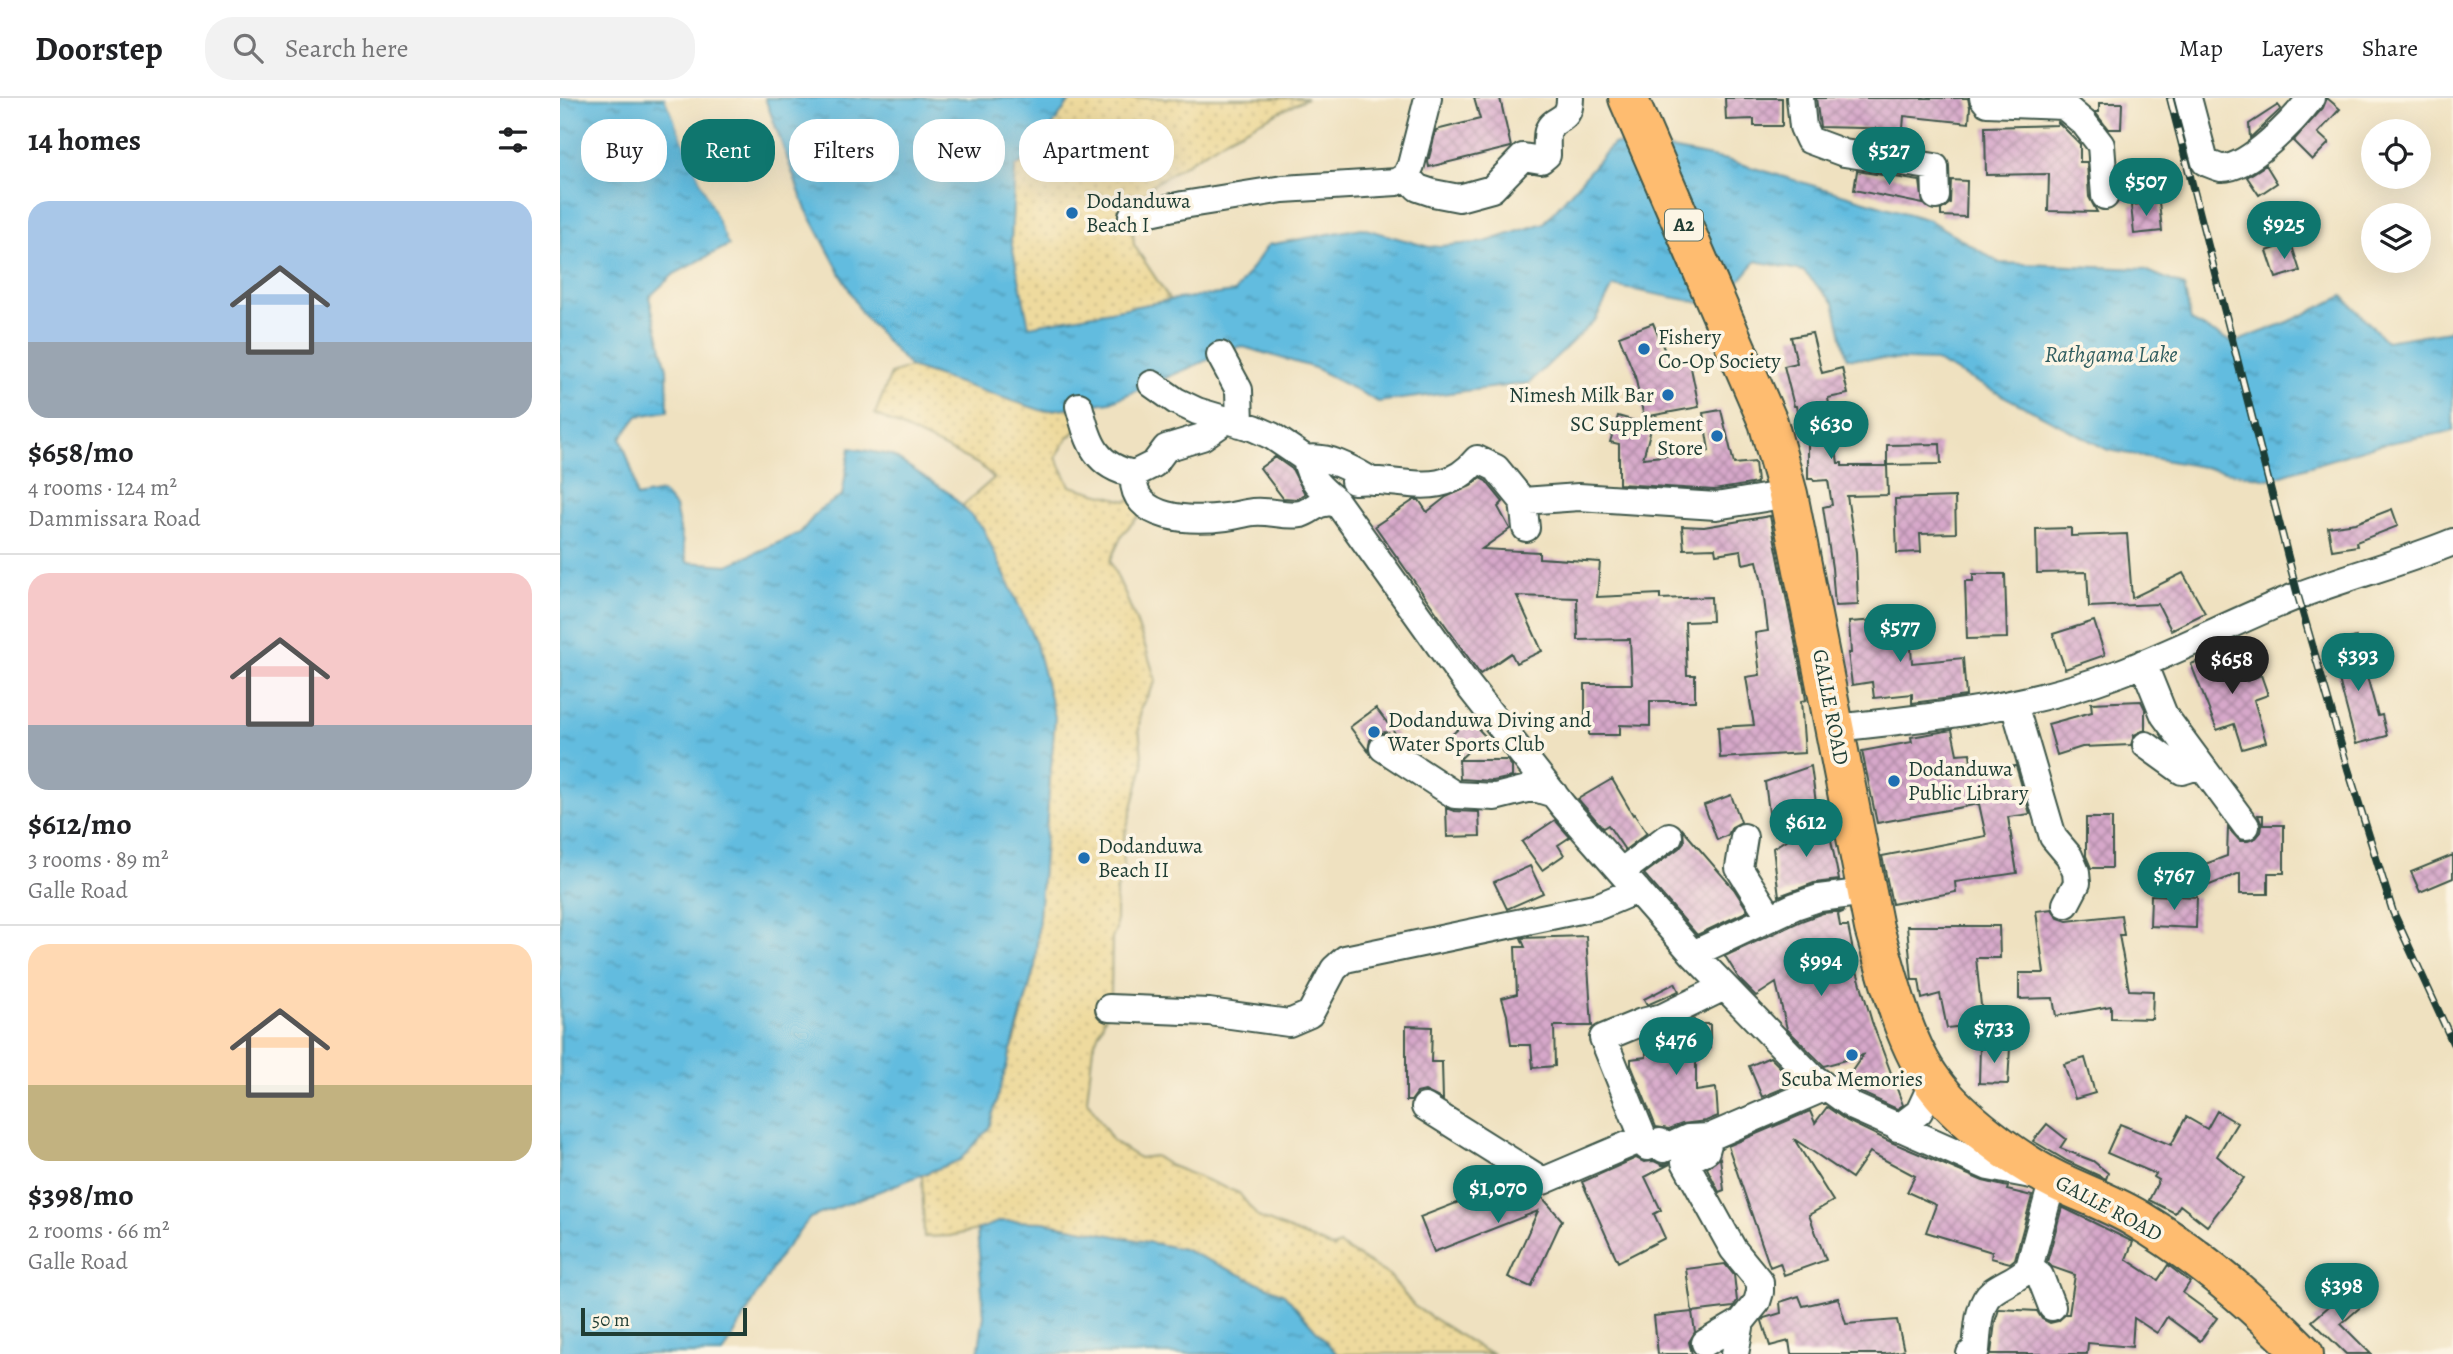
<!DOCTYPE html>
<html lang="en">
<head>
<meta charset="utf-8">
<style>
  body { margin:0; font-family:Alegreya,serif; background:#f2f2f2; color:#202124; height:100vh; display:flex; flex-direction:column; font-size:26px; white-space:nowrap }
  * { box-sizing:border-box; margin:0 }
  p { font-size:23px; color:#757577 }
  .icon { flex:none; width:38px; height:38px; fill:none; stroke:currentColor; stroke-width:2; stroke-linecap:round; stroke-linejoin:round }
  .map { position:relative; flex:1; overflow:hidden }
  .details { display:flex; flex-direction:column; background:#fff; width:560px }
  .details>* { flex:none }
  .banner { position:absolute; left:21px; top:21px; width:665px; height:63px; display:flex; gap:14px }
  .controls { position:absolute; left:1801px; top:21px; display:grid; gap:14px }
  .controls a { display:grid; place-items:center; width:70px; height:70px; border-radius:50%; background:#fff; box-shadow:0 7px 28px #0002; font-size:35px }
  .scale { position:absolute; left:21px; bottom:18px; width:166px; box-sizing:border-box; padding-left:7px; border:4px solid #1f3d34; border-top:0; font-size:19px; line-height:24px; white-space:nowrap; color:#1f3d34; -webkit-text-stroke:5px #fcf5e5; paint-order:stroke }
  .price { position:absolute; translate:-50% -60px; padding:0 16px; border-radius:24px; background:#0f766e; color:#fff; font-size:23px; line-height:46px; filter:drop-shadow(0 2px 4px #0008) }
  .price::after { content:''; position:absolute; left:50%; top:42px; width:21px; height:16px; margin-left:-10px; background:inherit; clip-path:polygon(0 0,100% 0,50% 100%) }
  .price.selected { background:#222; color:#fff }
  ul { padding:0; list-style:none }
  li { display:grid; align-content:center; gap:14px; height:371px; padding:0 28px }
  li+li { border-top:2px solid #e0e0e0 }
  li span { display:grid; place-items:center; height:217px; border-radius:21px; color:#555 }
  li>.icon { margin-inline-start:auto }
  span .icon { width:126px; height:126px; fill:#fffc; stroke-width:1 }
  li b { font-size:30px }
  h2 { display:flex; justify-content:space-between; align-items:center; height:84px; padding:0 28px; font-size:30px }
  .tag { padding:0 24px; border-radius:28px; background:#fff; box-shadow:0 7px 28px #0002; font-size:24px; line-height:63px }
  .tag.selected { background:#0f766e; color:#fff }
  header { display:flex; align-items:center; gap:42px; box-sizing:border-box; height:98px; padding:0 35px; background:#fff; border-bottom:2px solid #e0e0e0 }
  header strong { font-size:33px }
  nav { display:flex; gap:38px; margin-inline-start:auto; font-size:24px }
  .search { width:490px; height:63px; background:#f2f2f2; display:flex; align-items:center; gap:18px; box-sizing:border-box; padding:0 24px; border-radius:28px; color:#757577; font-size:26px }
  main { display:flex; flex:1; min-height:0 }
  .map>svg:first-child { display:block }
</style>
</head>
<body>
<header>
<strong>Doorstep</strong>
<div class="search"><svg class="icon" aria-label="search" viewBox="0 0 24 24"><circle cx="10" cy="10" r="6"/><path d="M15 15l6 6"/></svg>Search here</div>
<nav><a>Map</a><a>Layers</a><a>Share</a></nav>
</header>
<main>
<section class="details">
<h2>14 homes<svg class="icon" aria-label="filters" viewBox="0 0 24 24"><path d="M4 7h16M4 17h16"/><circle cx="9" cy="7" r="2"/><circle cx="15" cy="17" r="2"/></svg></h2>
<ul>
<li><span style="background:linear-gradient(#a9c7e8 65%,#9aa5b1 0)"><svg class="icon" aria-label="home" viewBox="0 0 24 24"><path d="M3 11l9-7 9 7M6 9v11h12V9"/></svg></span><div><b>$658/mo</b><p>4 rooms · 124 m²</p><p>Dammissara Road</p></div></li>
<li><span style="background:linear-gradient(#f6c9c9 70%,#9aa5b1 0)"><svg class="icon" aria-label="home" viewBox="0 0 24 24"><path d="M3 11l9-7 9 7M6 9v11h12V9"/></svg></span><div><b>$612/mo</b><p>3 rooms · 89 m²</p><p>Galle Road</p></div></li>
<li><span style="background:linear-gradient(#ffd9b3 65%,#c2b280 0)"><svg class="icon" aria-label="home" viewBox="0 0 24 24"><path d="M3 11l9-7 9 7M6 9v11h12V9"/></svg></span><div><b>$398/mo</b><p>2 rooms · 66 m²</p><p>Galle Road</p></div></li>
</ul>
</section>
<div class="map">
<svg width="1893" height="1256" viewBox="0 0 1893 1256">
  <defs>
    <pattern id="sand-dots" width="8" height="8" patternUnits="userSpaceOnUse" patternTransform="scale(1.75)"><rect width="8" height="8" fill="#eeda9e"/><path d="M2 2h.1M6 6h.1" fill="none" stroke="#ccbc89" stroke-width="1.8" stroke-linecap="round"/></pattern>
    <pattern id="water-ripples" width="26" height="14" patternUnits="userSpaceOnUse" patternTransform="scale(1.75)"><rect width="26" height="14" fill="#62bcdf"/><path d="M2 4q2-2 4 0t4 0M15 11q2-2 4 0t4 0" fill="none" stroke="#509ab6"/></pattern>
    <pattern id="building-cross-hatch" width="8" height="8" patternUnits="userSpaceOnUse" patternTransform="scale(1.75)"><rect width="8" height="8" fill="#d7a8ca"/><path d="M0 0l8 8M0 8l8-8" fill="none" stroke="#ae8aa5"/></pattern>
  </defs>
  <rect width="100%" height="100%" fill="#fcf5e5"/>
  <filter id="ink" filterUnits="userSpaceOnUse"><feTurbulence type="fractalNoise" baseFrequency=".0143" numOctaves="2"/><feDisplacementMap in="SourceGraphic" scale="14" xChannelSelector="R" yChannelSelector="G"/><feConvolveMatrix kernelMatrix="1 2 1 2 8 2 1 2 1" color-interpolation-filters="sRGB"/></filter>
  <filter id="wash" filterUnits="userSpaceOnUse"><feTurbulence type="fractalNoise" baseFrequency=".00686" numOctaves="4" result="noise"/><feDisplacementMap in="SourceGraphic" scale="28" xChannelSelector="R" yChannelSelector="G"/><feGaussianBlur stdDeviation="1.57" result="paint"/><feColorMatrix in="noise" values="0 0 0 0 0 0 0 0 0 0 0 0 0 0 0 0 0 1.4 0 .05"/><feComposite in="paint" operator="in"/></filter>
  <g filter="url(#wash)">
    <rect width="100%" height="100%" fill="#efe1c0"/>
    <path fill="url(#sand-dots)" stroke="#868c69" stroke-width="2" d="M512 0H747L667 40 594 86 571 112 574 147 610 202 468 229 451 143 455 69 471 58Z
      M350 269 483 313 519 308 524 326 508 340 496 359 510 388 566 403 579 399 581 416 563 435 550 463C569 502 584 541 596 583L581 609 579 629 583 668 563 744 564 775 556 794V831L552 840 551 896 549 910 533 949 527 1002 553 1043 579 1060 595 1058 609 1067 679 1095 698 1119 773 1150 779 1147 830 1178 854 1208 923 1252 934 1256H777L724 1196 623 1151 483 1124 441 1123 417 1132 390 1138 364 1139 362 1077 400 1062 455 943 475 868 495 619 475 543 423 430 402 408 434 380 420 367 315 316 331 276Z"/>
    <path fill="url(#water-ripples)" stroke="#407c8a" stroke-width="2" d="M0 0H105L169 147 114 176 89 199 107 271 108 313 78 318 61 340 73 376 76 399 102 394 115 409 127 464 168 467 240 435 260 411 282 398 290 350 331 357 389 395 423 430 475 543 495 619 475 868 429 1030 400 1062 250 1120 219 1159 163 1256H0Z
      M205 0H512L471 58 455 69 451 143 469 228 610 202 675 194 708 147 802 130 869 149 925 144 984 125 1053 46 1090 47 1167 62 1369 122 1440 165 1583 171 1624 188 1631 223 1673 245 1728 224 1783 198 1826 243 1889 233 1893 227V333L1818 347 1709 381 1548 352 1376 263 1287 260 1274 205 1243 173 1196 163 1158 208 1053 188 1036 221 969 285 818 304 755 270 680 248 550 304 483 313 350 269 302 216 245 109Z
      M441 1123 483 1124 623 1151 724 1196 777 1256H418L424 1218 417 1132Z"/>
    <path fill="#efe1c0" d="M105 0H108L171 145 169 147Z"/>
    <g id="blocks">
      <path fill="url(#building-cross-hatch)" d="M914 0H940L951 49 869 69 868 64 876 32 920 21Z
        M1165 0H1222V28H1194V21L1166 22Z
        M1256 0H1408L1410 9 1409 25 1344 18 1343 31 1260 29Z
        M1767 0 1780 11 1758 35 1769 45 1752 62 1733 43 1763 10Z
        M1539 5H1562L1561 31H1548L1535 14H1539Z
        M1718 7 1721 11 1690 40 1689 26Z
        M1498 24 1520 46V64H1527L1529 99 1537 114 1488 113 1489 76 1426 77 1425 29 1497 27Z
        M1577 64 1582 100 1560 103 1558 67Z
        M1706 67 1717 85 1699 97 1687 79Z
        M1297 73 1360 83 1363 106 1294 92Z
        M1391 82 1407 83 1406 119 1381 118V112L1390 105Z
        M1599 104 1602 133 1574 136 1571 107Z
        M1731 145 1740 173 1716 180 1707 153Z
        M1093 225 1110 265 1129 260 1139 309 1084 319 1075 278 1059 238Z
        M1252 235 1262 275 1282 270 1288 296 1268 300 1278 365H1282V368H1327L1328 397 1287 398 1296 454 1298 507 1275 508 1272 470 1263 409 1272 407 1268 382 1254 383 1253 381H1248V342L1242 343 1236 308H1234L1224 268 1237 265 1231 239Z
        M1161 312 1174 366 1195 364 1197 385 1154 392 1059 386V346L1050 344 1058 318 1092 328 1083 360 1149 353 1143 315Z
        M1380 346 1381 366 1327 367V347Z
        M715 359 732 371 745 396 737 401 723 400 700 370Z
        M920 380 926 383 943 404 938 409 950 431 922 451 979 454V460L1040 464 1037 499 1100 496V501L1151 499 1152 523 1125 524 1127 577H1135V603H1090V628L1060 627V637H1029V626H1025V586H1072L1070 541 1018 542 1017 500 957 498 982 553 956 565 951 555 920 576 815 428 854 402H859L867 414 886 399 911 388Z
        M1395 399 1396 435 1360 436 1361 454 1337 455 1335 401Z
        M1832 411 1838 428 1796 444 1797 448 1772 452 1768 429 1796 425Z
        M1210 418 1244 589 1246 602 1241 603 1245 655 1160 660 1158 629 1194 627 1186 579 1200 577 1195 535 1208 533 1202 485 1197 463 1183 466 1181 452 1156 456 1155 450 1124 451 1122 428 1144 429Z
        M1511 430V438L1567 436 1572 500 1623 475 1645 515 1611 532 1598 506 1529 509 1527 474 1477 475 1476 431Z
        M1413 476H1445L1447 540 1407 541 1405 483H1413Z
        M1349 520 1352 565 1403 560 1406 598 1352 605V596L1314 600 1312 584 1292 587 1288 555H1291L1289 524Z
        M1534 523 1545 557 1505 571 1493 536Z
        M1796 539 1818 618 1822 617 1827 638 1796 646 1772 555 1781 553 1779 544Z
        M1674 549 1687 583 1701 577 1708 597 1694 602 1706 644 1682 651 1674 626 1657 632 1631 566Z
        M1581 603 1585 611V632L1574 637 1571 647 1522 649 1497 657 1488 626 1532 614 1531 605Z
        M816 610 838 639 825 634 817 636 810 642 808 653 790 629Z
        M909 621 925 638 901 660 885 643Z
        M1392 632 1397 656 1410 655 1412 675 1456 668 1470 716 1448 719 1457 775 1395 784 1396 794 1332 806 1322 758 1426 738 1419 706 1317 725 1302 653 1352 644 1351 639Z
        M899 662H947L952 668V679L933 683 900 681Z
        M1251 668 1256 705 1210 722 1205 684Z
        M1052 681 1073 717 1074 716 1087 735 1065 752 1048 727 1043 730 1018 701Z
        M1171 697 1181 724 1172 729 1168 737 1157 742 1144 707Z
        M886 710 894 713 919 714 920 738 887 739Z
        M1266 717 1279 782 1254 785 1219 798 1213 750Z
        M1698 717H1703V727H1724V775H1708V796H1680V775L1642 790 1634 770 1667 758 1668 730 1680 743H1688L1696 740 1701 734 1702 727Z
        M1526 720H1552V770H1531L1526 758Z
        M995 722 1010 739 998 747 1004 757 982 772 962 744Z
        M1123 732 1174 791 1188 813 1137 837 1084 776 1119 750 1124 744Z
        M1893 757V780L1860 794 1851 774Z
        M970 768 983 795 947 811 934 784Z
        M1591 797 1637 799 1636 830 1590 828Z
        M1492 811 1498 820 1507 823 1561 817 1564 837H1559L1569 892 1593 893 1592 921 1551 920V908L1496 918 1493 900 1459 901V875H1484L1476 813Z
        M1285 813 1278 816 1280 828H1288L1297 873 1312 924 1343 1007 1337 1011 1302 995 1285 983 1303 957 1264 968 1227 931 1216 885 1196 898 1180 882 1165 858 1241 823 1263 815Z
        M1347 828H1439L1440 860H1416L1423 926 1387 930 1380 896 1362 901 1359 882H1352Z
        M1026 838 1032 928H994L995 968 973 970 971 947H951L947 917 942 900 957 896 955 849H965L961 840Z
        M1115 885 1119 893 1087 907 1084 901Z
        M1134 922 1136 926H1150V951H1136V993L1156 990 1158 1018 1146 1023 1122 1026 1109 1031 1096 1029 1071 967V961L1086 959V940L1110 933Z
        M846 928 872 929 871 964H882L883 1002 865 993 857 995 851 1003H846Z
        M1420 948 1450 949 1448 986 1419 985Z
        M1210 959 1236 985 1202 999 1189 968Z
        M1525 960 1535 995 1515 1001 1504 966Z
        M1267 1009 1287 1023 1331 1044 1423 1083 1448 1089 1447 1092 1472 1098 1455 1161 1450 1165 1431 1160 1432 1154 1366 1134 1376 1107 1347 1094 1355 1078 1310 1054 1292 1080 1234 1041 1273 1103 1249 1117 1266 1162 1224 1177 1220 1165 1210 1169 1168 1048 1250 1013 1255 1025Z
        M1657 1013 1677 1025 1657 1058 1684 1080 1647 1128 1620 1107 1615 1115 1589 1102 1599 1082 1594 1079 1596 1076 1547 1055 1560 1026 1611 1047 1626 1019 1647 1031Z
        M1487 1026 1506 1041 1500 1050 1533 1063 1548 1075 1546 1081 1507 1063 1473 1043Z
        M1076 1060 1084 1064 1094 1063 1102 1067 1110 1066 1085 1079 1101 1112 1094 1116 1105 1140 1058 1164 1022 1084Z
        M1160 1060 1164 1092 1159 1094 1147 1070Z
        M953 1083 982 1099 1002 1122 971 1189 948 1179 978 1113 874 1154 860 1119Z
        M1502 1109 1573 1144 1566 1161 1598 1182 1608 1167 1630 1184 1623 1195 1657 1220 1640 1243 1607 1219 1597 1235 1574 1220 1572 1249 1528 1245 1527 1256H1431L1435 1224 1439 1211 1477 1213 1482 1221 1490 1225 1498 1223 1506 1216H1509L1515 1177 1492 1169 1487 1164Z
        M1165 1166 1174 1177 1177 1203 1173 1209 1132 1214 1126 1171Z
        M1790 1190 1804 1206 1781 1226 1811 1256H1786L1752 1223Z
        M1239 1198 1243 1208 1278 1200 1286 1226 1337 1222 1344 1253 1325 1256H1231L1229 1243 1210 1248 1202 1223 1204 1220 1221 1215 1220 1204Z
        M1132 1214 1135 1234 1129 1244 1132 1256H1098L1094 1218Z"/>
    </g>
  </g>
  <g filter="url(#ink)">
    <use href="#blocks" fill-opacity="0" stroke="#3e5649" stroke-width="2"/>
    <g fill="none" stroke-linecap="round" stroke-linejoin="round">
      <g stroke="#3e5649" stroke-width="30">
        <path id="minor" d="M1240 0 1243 29 1249 42 1284 55 1375 69 1376 98
          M1423 0 1427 5 1504 8 1524 25 1541 47 1545 98
          M1628 0 1645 64C1650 66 1656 69 1661 70 1688 72 1736 20 1751 0
          M846 78 858 90 873 95 899 100 932 91 963 59 981 62 987 57C987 50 986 39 988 33 993 18 1010 26 1010 0
          M572 118 623 107 723 91 837 84 846 78 851 67 868 0
          M660 257 679 292 680 326
          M592 286 616 303 637 313 694 330 712 338 746 361
          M519 308C529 344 534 368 574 376L594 366 606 350 642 339 665 323
          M574 376C569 424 635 423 666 419 675 418 684 415 693 414 709 412 725 419 741 416 748 414 753 409 760 406 765 405 771 404 776 403
          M794 383C840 378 882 405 917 361L936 370 963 403 966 430
          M812 383C793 372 769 357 746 361 749 381 761 391 776 403L904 582 1003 708 1133 856 1251 978 1294 1009 1429 1069 1493 1081 1469 1170C1458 1181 1444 1185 1432 1194 1417 1206 1418 1235 1416 1252L1410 1256
          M963 403 1019 399 1156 408 1228 396
          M1583 565 1604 617 1686 728
          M1454 606 1493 739 1509 758 1516 774 1517 785 1506 806
          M1275 630C1370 620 1466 610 1557 576 1618 553 1676 522 1737 498 1789 478 1842 465 1893 444
          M1586 647 1622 673 1641 667
          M823 650 895 697 935 699 967 691H978L994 696
          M1184 739 1179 770 1210 819
          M1061 774 1109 738
          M1133 856 1235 808 1259 800 1307 794
          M1164 889 1103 919 1082 924 1043 940 1087 1049 1100 1044 1104 1051 1128 1040 1150 1039 1266 989
          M549 910 649 914 729 925 750 916 774 871 785 861 1039 808 1077 792
          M865 1009 983 1083 1084 1040
          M1338 1030 1359 1014 1373 984
          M1150 1039 1146 1053 1125 1064 1173 1151 1200 1184V1194L1197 1204 1181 1224 1175 1256
          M1469 1170 1480 1178 1492 1209
          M1145 1245 1181 1224"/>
      </g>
      <g stroke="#3e5649" stroke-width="42">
        <path id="highway" d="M1068 0 1208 324 1228 396 1314 830C1328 877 1343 944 1373 984 1399 1020 1457 1063 1497 1083 1522 1095 1550 1105 1574 1119 1637 1156 1693 1204 1744 1256"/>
      </g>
      <use href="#minor" stroke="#fff" stroke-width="26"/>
      <use href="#highway" stroke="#febc70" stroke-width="38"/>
      <g stroke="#1f3d34" stroke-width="8">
        <path id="rail" d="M1610 0 1738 498 1788 671 1833 814 1893 945"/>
      </g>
      <use href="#rail" stroke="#fcf5e5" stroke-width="5" stroke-dasharray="16" stroke-linecap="butt"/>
    </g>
  </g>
  <g fill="#1f6fb2" stroke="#fcf5e5" stroke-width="2.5">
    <circle cx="512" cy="115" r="7"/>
    <circle cx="1084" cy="251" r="7"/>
    <circle cx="1108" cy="297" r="7"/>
    <circle cx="1157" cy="338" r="7"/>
    <circle cx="814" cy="634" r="7"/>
    <circle cx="1334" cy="683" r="7"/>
    <circle cx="524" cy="760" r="7"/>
    <circle cx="1292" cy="957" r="7"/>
  </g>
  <g text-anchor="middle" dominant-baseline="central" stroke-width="7" stroke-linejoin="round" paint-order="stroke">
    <rect fill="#fcf5e5" stroke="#617469" stroke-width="2" x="1105" y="111.5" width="38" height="31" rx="5"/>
    <g font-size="19" font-weight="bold" fill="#1f3d34">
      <text x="1124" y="127">A2</text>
    </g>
    <g font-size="21" fill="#1f3d34" stroke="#fcf5e5" text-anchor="start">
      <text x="526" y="103">Dodanduwa<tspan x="526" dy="24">Beach I</tspan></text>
      <text x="1098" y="239">Fishery<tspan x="1098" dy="24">Co-Op Society</tspan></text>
      <text x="1094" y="297" text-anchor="end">Nimesh Milk Bar</text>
      <text x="1143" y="326" text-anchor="end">SC Supplement<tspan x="1143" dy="24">Store</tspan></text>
      <text x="828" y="622">Dodanduwa Diving and<tspan x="828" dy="24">Water Sports Club</tspan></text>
      <text x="1348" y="671">Dodanduwa<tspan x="1348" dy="24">Public Library</tspan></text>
      <text x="538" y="748">Dodanduwa<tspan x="538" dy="24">Beach II</tspan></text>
      <text x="1292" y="981" text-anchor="middle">Scuba Memories</text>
    </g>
    <g font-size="21" fill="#1f3d34" stroke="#fcf5e5">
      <text transform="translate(1271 609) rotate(79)">GALLE ROAD</text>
      <text transform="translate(1549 1110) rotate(28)">GALLE ROAD</text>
    </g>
    <g font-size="23" font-style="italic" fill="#305d5f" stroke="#fcf5e5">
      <text x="1551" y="256">Rathgama Lake</text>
    </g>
  </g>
</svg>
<div class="controls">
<a><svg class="icon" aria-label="locate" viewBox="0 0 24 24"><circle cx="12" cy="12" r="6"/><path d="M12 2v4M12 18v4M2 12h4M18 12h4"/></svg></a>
<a><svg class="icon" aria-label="layers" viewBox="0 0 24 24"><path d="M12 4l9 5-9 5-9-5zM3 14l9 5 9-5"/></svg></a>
</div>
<div class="scale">50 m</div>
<b class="price" style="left:1329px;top:89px">$527</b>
<b class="price" style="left:1586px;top:120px">$507</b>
<b class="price" style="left:1724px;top:163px">$925</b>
<b class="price" style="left:1271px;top:363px">$630</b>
<b class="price" style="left:1340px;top:566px">$577</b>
<b class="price" style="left:1798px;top:595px">$393</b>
<b class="price selected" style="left:1672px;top:598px">$658</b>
<b class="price" style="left:1246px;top:761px">$612</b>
<b class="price" style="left:1614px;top:814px">$767</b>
<b class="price" style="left:1261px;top:900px">$994</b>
<b class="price" style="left:1434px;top:967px">$733</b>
<b class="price" style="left:1116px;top:979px">$476</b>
<b class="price" style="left:938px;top:1127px">$1,070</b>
<b class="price" style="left:1782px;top:1225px">$398</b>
<div class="banner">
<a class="tag">Buy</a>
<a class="tag selected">Rent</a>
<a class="tag">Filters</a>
<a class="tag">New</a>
<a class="tag">Apartment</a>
</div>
</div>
</main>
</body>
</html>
